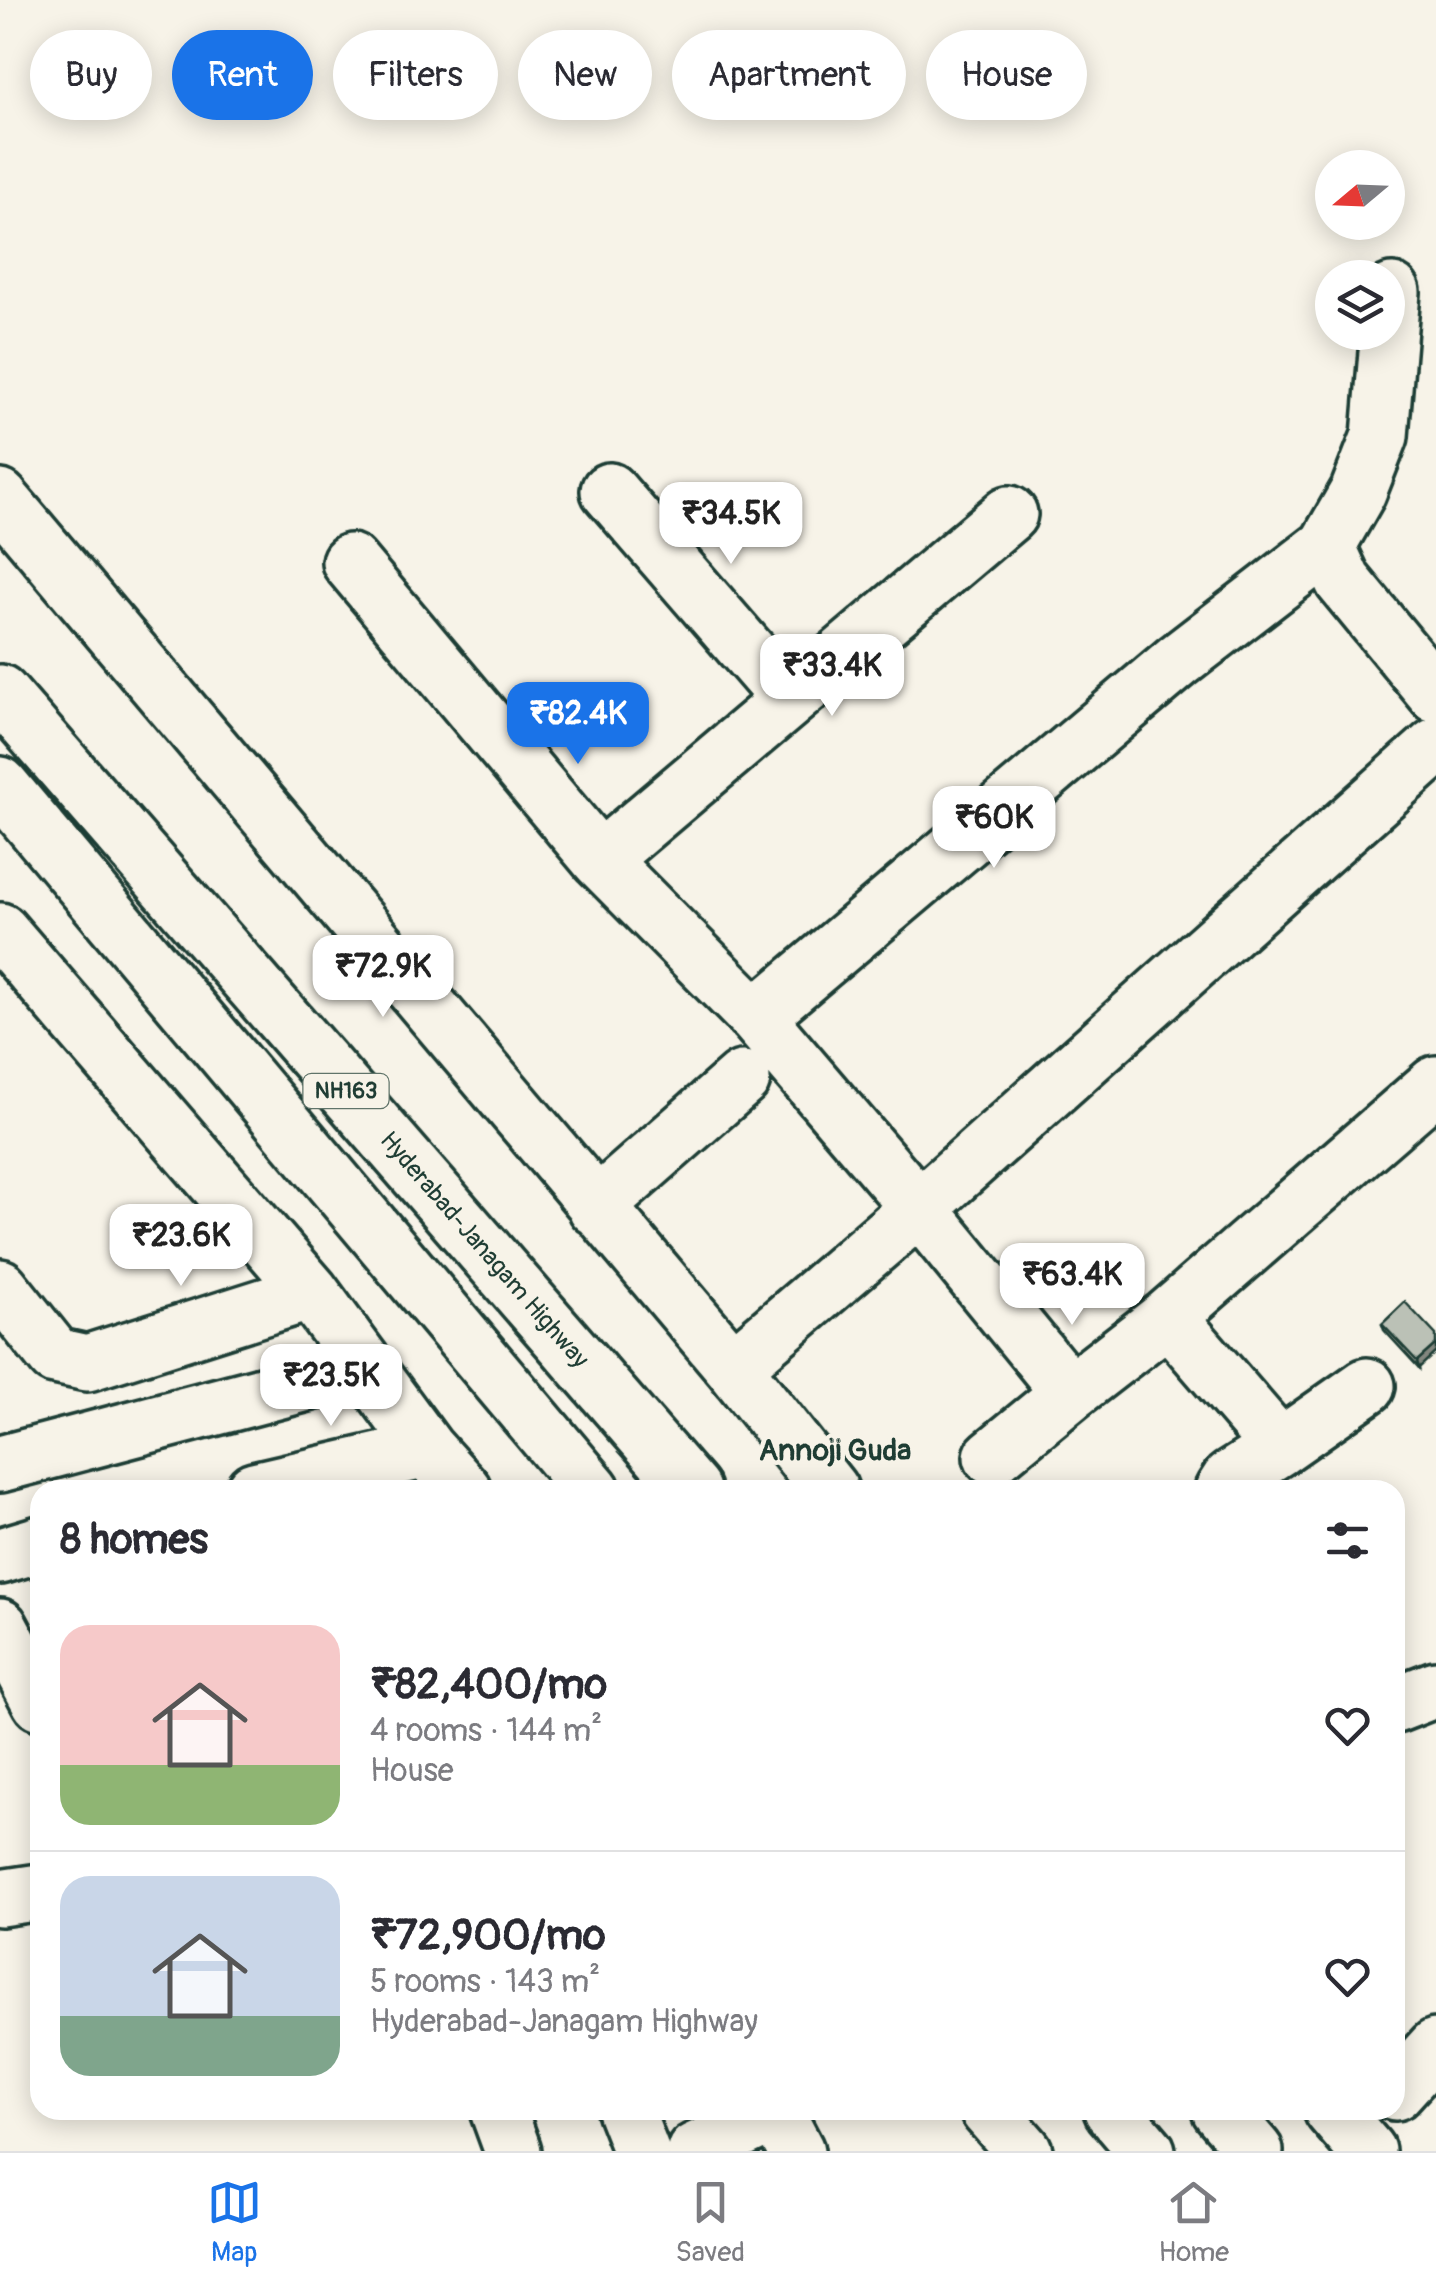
<!DOCTYPE html>
<html lang="en">
<head>
<meta charset="utf-8">
<style>
  body { margin:0; font-family:Pangolin,sans-serif; background:#f7f7f7; color:#2b2b33; height:100vh; display:flex; flex-direction:column; font-size:38px; white-space:nowrap }
  * { box-sizing:border-box; margin:0 }
  p { font-size:32px; color:#7c7c81 }
  .icon { flex:none; width:55px; height:55px; fill:none; stroke:currentColor; stroke-width:2; stroke-linecap:round; stroke-linejoin:round }
  .map { position:relative; flex:1; overflow:hidden }
  .details { position:absolute; left:30px; top:1480px; width:1375px; height:640px; display:flex; flex-direction:column; background:#fff; border-radius:30px; box-shadow:0 5px 25px #0003 }
  .details>* { flex:none }
  .banner { position:absolute; left:30px; top:30px; width:1378px; height:90px; display:flex; gap:20px }
  .needle { width:65px; rotate:251deg }
  .tools { position:absolute; left:1315px; top:150px; display:grid; gap:20px }
  .tools a { display:grid; place-items:center; width:90px; height:90px; border-radius:50%; background:#fff; box-shadow:0 5px 25px #0003; font-size:50px }
  .price { position:absolute; translate:-50% -85px; padding:0 22px; border-radius:20px; background:#fff; color:#222; font-size:32px; line-height:65px; filter:drop-shadow(0 2px 5px #0008) }
  .price::after { content:''; position:absolute; left:50%; top:60px; width:30px; height:22px; margin-left:-15px; background:inherit; clip-path:polygon(0 0,100% 0,50% 100%) }
  .price.active { background:#1a73e8; color:#fff }
  ul { padding:0; list-style:none }
  li { display:flex; align-items:center; gap:30px; height:250px; padding:0 30px }
  li+li { border-top:2px solid #e1e1e2 }
  li span { display:grid; place-items:center; flex:none; width:280px; height:200px; border-radius:30px; color:#555 }
  li>.icon { margin-inline-start:auto }
  span .icon { width:120px; height:120px; fill:#fffc; stroke-width:1 }
  li b { font-size:42px }
  h2 { display:flex; justify-content:space-between; align-items:center; height:120px; padding:0 30px; font-size:42px }
  .chip { padding:0 35px; border-radius:45px; background:#fff; box-shadow:0 5px 25px #0003; font-size:35px; line-height:90px }
  .chip.active { background:#1a73e8; color:#fff }
  .dock { display:flex; justify-content:space-around; align-items:center; height:140px; border-top:2px solid #e1e1e2; background:#fff; font-size:28px; color:#7c7c81 }
  .dock a { display:grid; justify-items:center; gap:5px }
  .dock .active { color:#1a73e8 }
  .map>svg:first-child { display:block }
</style>
</head>
<body>
<div class="map">
<svg width="1436" height="2151" viewBox="0 0 1436 2151">
  <rect width="100%" height="100%" fill="#f7f3e8"/>
  <filter id="ink" filterUnits="userSpaceOnUse"><feTurbulence type="fractalNoise" baseFrequency=".01" numOctaves="2"/><feDisplacementMap in="SourceGraphic" scale="20" xChannelSelector="R" yChannelSelector="G"/><feConvolveMatrix kernelMatrix="1 2 1 2 8 2 1 2 1" color-interpolation-filters="sRGB"/></filter>
  <g filter="url(#ink)">
    <g fill="none" stroke-linecap="round" stroke-linejoin="round">
      <g stroke="#1f3d34" stroke-width="62">
        <path id="minor" d="M609 491 789 699
          M0 498 733 1367 830 1490
          M1327 546 1343 581 1436 694
          M350 562 600 860 756 1017 919 1208 1070 1393 1168 1317 1436 1084
          M600 860 1009 514
          M0 931 311 1292 427 1450 463 1490
          M756 1017 1178 661 1327 546 1358 492 1380 436 1392 292
          M596 1207 742 1079
          M0 1287 55 1356 87 1363 311 1292
          M1168 1317 1280 1447
          M733 1367 919 1208 1436 746
          M992 1457 1070 1393
          M0 1464 364 1368
          M254 1490 427 1450
          M1223 1490 1230 1479 1280 1447 1367 1386
          M0 1556 40 1544
          M0 1627 40 1702
          M1395 1705 1436 1689
          M0 1898 40 1892
          M1395 2092 1436 2047
          M498 2110 513 2151
          M625 2110 641 2151
          M988 2110 1024 2151
          M1332 2110 1367 2151
          M695 2151 776 2113 796 2151"/>
      </g>
      <g stroke="#1f3d34" stroke-width="62">
        <path id="highway" d="M0 693 692 1490
          M0 785 592 1490
          M1112 2110 1147 2151
          M1220 2110 1255 2151"/>
      </g>
      <use href="#minor" stroke="#f7f3e8" stroke-width="55"/>
      <use href="#highway" stroke="#f7f3e8" stroke-width="55"/>
    </g>
    <path fill="#a1a69d" stroke="#1f3d34" stroke-width="2.5" d="M1405 1302 1419 1368 1384 1330 1382 1324Z"/>
    <path fill="#83877f" stroke="#1f3d34" stroke-width="2.5" d="M1436 1344V1352L1419 1368 1417 1361Z"/>
    <path fill="#bbc1b6" stroke="#1f3d34" stroke-width="2.5" d="M1405 1302 1436 1335V1344L1417 1361 1382 1324Z"/>
  </g>
  <g text-anchor="middle" dominant-baseline="central" stroke-width="9" stroke-linejoin="round" paint-order="stroke">
    <rect fill="#f7f3e8" stroke="#60746a" stroke-width="2.5" x="303.5" y="1074" width="85" height="34" rx="8"/>
    <g font-size="22" font-weight="bold" fill="#1f3d34">
      <text x="346" y="1091">NH163</text>
    </g>
    <g font-size="25" fill="#1f3d34" stroke="#f7f3e8">
      <text transform="translate(484 1250) rotate(49)">Hyderabad-Janagam Highway</text>
    </g>
    <g font-size="30" font-weight="bold" fill="#1f3d34" stroke="#f7f3e8">
      <text x="835" y="1450">Annoji Guda</text>
    </g>
  </g>
</svg>
<div class="tools">
<a><svg class="needle" viewBox="-14 -14 28 28"><path d="M0-13l5 13h-10z" fill="#e53935"/><path d="M0 13l5-13h-10z" fill="#7c7c81"/></svg></a>
<a><svg class="icon" aria-label="layers" viewBox="0 0 24 24"><path d="M12 4l9 5-9 5-9-5zM3 14l9 5 9-5"/></svg></a>
</div>
<b class="price" style="left:731px;top:567px">₹34.5K</b>
<b class="price" style="left:832px;top:719px">₹33.4K</b>
<b class="price active" style="left:578px;top:767px">₹82.4K</b>
<b class="price" style="left:994px;top:871px">₹60K</b>
<b class="price" style="left:383px;top:1020px">₹72.9K</b>
<b class="price" style="left:181px;top:1289px">₹23.6K</b>
<b class="price" style="left:1072px;top:1328px">₹63.4K</b>
<b class="price" style="left:331px;top:1429px">₹23.5K</b>
<div class="banner">
<a class="chip">Buy</a>
<a class="chip active">Rent</a>
<a class="chip">Filters</a>
<a class="chip">New</a>
<a class="chip">Apartment</a>
<a class="chip">House</a>
</div>
<section class="details">
<h2>8 homes<svg class="icon" aria-label="filters" viewBox="0 0 24 24"><path d="M4 7h16M4 17h16"/><circle cx="9" cy="7" r="2"/><circle cx="15" cy="17" r="2"/></svg></h2>
<ul>
<li><span style="background:linear-gradient(#f6c9c9 70%,#8fb573 0)"><svg class="icon" aria-label="home" viewBox="0 0 24 24"><path d="M3 11l9-7 9 7M6 9v11h12V9"/></svg></span><div><b>₹82,400/mo</b><p>4 rooms · 144 m²</p><p>House</p></div><svg class="icon" aria-label="heart" viewBox="0 0 24 24"><path d="M12 20l-8-8c-3-5 5-10 8-4 3-6 11-1 8 4z"/></svg></li>
<li><span style="background:linear-gradient(#c9d6e8 70%,#7fa58c 0)"><svg class="icon" aria-label="home" viewBox="0 0 24 24"><path d="M3 11l9-7 9 7M6 9v11h12V9"/></svg></span><div><b>₹72,900/mo</b><p>5 rooms · 143 m²</p><p>Hyderabad-Janagam Highway</p></div><svg class="icon" aria-label="heart" viewBox="0 0 24 24"><path d="M12 20l-8-8c-3-5 5-10 8-4 3-6 11-1 8 4z"/></svg></li>
</ul>
</section>
</div>
<nav class="dock">
<a class="active"><svg class="icon" aria-label="map" viewBox="0 0 24 24"><path d="M3 6l6-2 6 2 6-2v14l-6 2-6-2-6 2zM9 4v14M15 6v14"/></svg>Map</a>
<a><svg class="icon" aria-label="saved" viewBox="0 0 24 24"><path d="M7 4h10v16l-5-4-5 4z"/></svg>Saved</a>
<a><svg class="icon" aria-label="home" viewBox="0 0 24 24"><path d="M3 11l9-7 9 7M6 9v11h12V9"/></svg>Home</a>
</nav>
</body>
</html>
